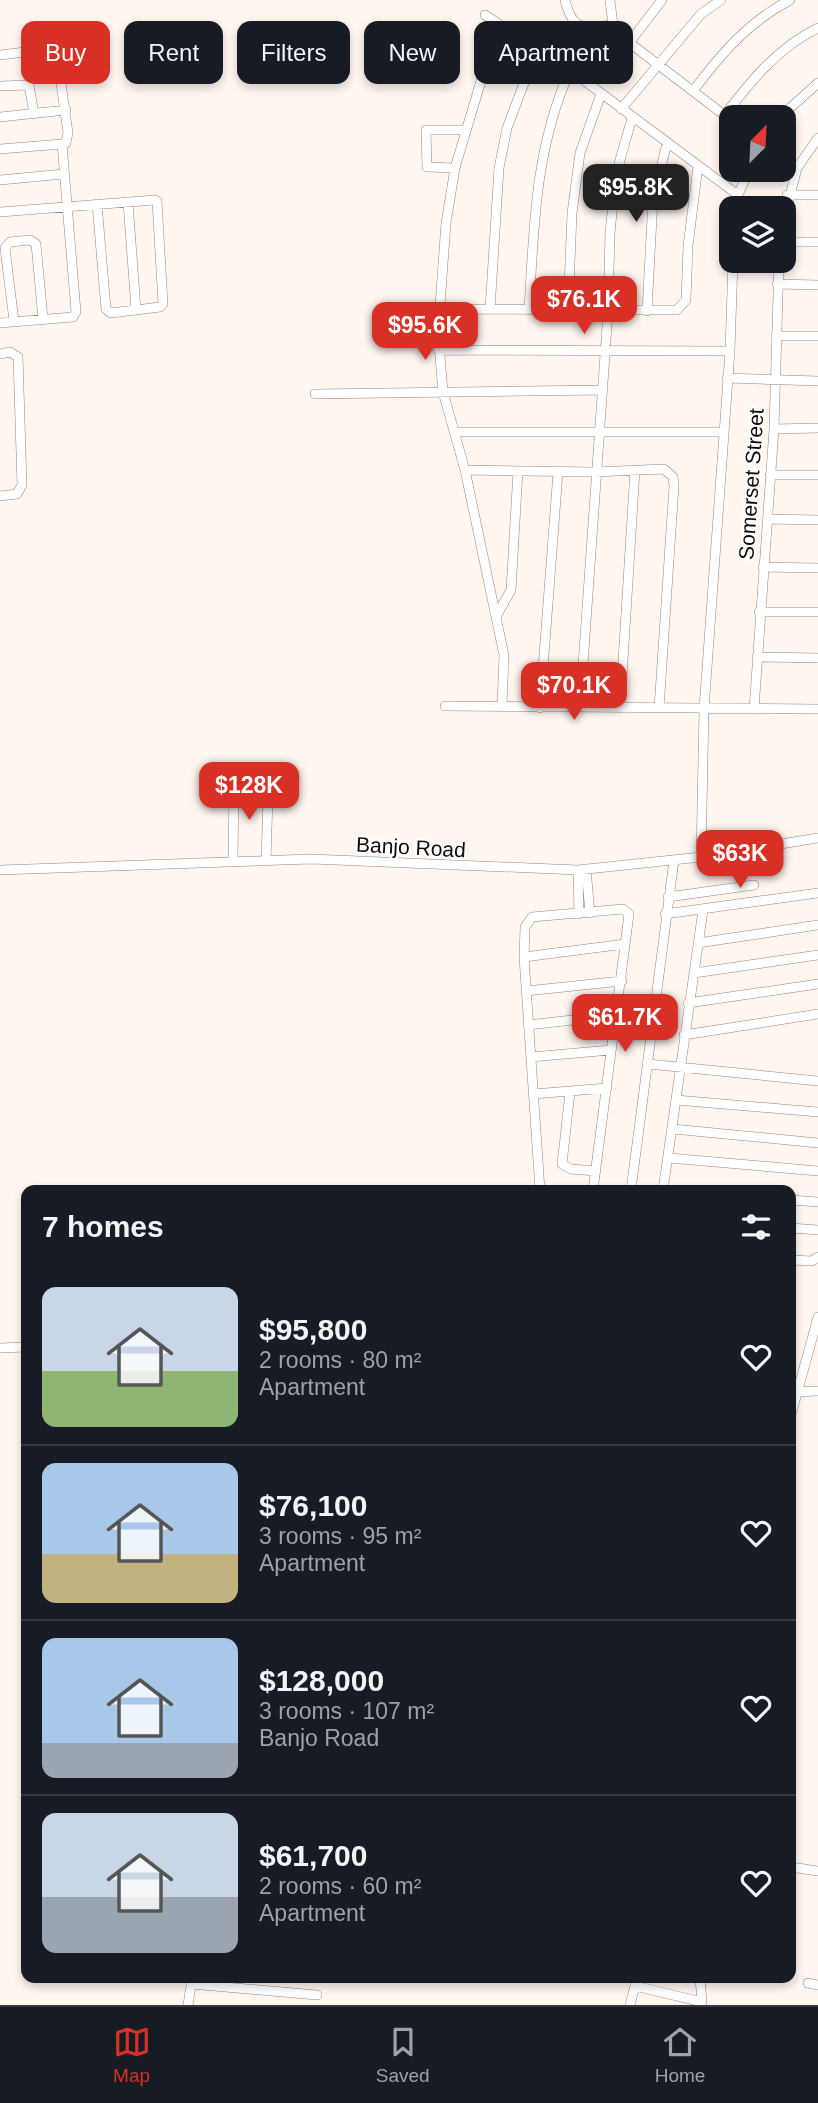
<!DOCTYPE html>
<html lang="en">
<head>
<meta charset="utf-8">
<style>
  body { margin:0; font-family:Arial,sans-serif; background:#242831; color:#f1f3f6; height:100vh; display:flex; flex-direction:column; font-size:26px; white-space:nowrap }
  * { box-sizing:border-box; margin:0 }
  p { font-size:23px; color:#9ea1a6 }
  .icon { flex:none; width:38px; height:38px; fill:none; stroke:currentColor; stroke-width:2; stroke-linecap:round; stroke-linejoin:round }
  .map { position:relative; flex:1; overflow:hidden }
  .details { position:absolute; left:21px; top:1185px; width:775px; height:798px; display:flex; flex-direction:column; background:#171b24; border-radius:14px; box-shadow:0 4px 10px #0003 }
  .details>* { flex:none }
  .top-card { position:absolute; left:21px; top:21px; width:777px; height:63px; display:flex; gap:14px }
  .needle { width:46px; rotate:24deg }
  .fabs { position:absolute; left:719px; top:105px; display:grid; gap:14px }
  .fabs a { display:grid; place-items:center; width:77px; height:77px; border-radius:14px; background:#171b24; box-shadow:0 4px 10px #0003; font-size:35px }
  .price { position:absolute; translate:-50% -60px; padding:0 16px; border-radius:14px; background:#d93025; color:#fff; font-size:23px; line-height:46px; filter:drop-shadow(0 2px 4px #0008) }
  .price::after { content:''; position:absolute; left:50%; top:42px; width:21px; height:16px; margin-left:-10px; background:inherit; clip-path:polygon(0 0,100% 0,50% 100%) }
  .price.current { background:#222; color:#fff }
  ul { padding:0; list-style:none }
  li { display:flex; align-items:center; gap:21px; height:175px; padding:0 21px }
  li+li { border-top:2px solid #363941 }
  li span { display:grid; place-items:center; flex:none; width:196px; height:140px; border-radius:14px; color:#555 }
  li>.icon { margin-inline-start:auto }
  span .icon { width:84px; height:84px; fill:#fffc; stroke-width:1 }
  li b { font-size:30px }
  h2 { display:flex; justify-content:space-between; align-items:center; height:84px; padding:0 21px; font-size:30px }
  .pill { padding:0 24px; border-radius:14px; background:#171b24; box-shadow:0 4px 10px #0003; font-size:24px; line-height:63px }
  .pill.current { background:#d93025; color:#fff }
  .tab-bar { display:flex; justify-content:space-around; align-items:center; height:98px; border-top:2px solid #363941; background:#171b24; font-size:19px; color:#9ea1a6 }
  .tab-bar a { display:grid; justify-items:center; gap:4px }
  .tab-bar .current { color:#d93025 }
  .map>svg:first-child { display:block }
</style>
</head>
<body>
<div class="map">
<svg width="818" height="2005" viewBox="0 0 818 2005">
  <rect width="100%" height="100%" fill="#fff6f0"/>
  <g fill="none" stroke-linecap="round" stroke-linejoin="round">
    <g stroke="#988578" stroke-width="10">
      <path id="minor" d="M565 0C573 33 584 27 613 25
        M610 0 613 25 618 34 732 121
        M485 15 570 70 738 195
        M498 24 455 168 446 223 438 333 443 392 465 470 504 655 502 705
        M629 43 662 0
        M0 55 49 49 57 55 68 133 66 143 62 144 76 312 73 317 0 323
        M0 86 29 85 34 114
        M693 91C721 54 748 22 790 0
        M621 109 701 14 721 0
        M724 116C750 82 778 47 818 28
        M0 117 66 110
        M780 117 818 83
        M0 149 62 144
        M455 168 427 167 426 130H465
        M0 180 64 174
        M787 195H818
        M128 202 136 310
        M737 208 738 195 749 170
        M0 212 155 200 157 201 163 304 160 307 111 313 106 309 97 204
        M784 219 797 168 818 138
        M784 242H818
        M777 284 818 285
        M439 309 677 310 686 300 688 246 698 166
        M490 309 499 168 507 128 537 49
        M529 310C534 225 535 149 570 70
        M647 311 653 199 667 143
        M568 312 572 213 580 153 601 94
        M14 321 5 248 10 242 30 240 36 244 43 319
        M776 336H818
        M438 350 730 351
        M0 354 10 352 18 357 22 485 17 494 0 496
        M727 378 818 381
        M315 394 601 390
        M774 429 818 428
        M456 432H724
        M465 470 594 472 664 469 673 477 674 486 659 708
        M770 475H818
        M768 519 818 520
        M763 567 818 568
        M759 612H818
        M497 615 511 590 518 471
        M757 657 818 658
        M445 706 818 709
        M580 707 608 312 610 233 616 174 632 118
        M540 708 558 472
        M620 708 635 470
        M754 709 774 429 779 261
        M701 857 704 709 730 351 733 261
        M266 860 268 798
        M233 861 234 782
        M586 869 590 913
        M0 870 311 859 578 870 701 857 818 838
        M578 870 579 914
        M668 897 754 885
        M665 914 818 893
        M698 943 818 925
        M524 957 625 944
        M694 973 818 955
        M526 991 622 981
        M688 1003 818 984
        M528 1025 617 1015
        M684 1035 818 1014
        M531 1057 611 1050
        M648 1064 818 1081
        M570 1092 562 1164 571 1169 596 1171
        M533 1094 607 1088
        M676 1100 818 1112
        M673 1129 818 1143
        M669 1158 818 1171
        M540 1190 524 957 525 927 532 917 623 909 629 914 593 1190
        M631 1190 674 860
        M663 1190 703 910
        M791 1200 818 1202
        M791 1228 818 1230
        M791 1260 812 1261 818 1257
        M0 1348 26 1347
        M793 1392 818 1391
        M791 1415 818 1317
        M791 1867 818 1871
        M808 1983 818 1985
        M191 1984 317 1995
        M635 1986 702 2002 700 1978
        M188 2005 192 1979
        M630 2005 637 1978"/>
    </g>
    <use href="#minor" stroke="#fff" stroke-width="9"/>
  </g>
  <g text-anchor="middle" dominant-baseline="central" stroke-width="5" stroke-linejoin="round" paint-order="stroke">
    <g font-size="21" fill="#110b07" stroke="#fff">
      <text transform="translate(751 484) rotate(-86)">Somerset Street</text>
      <text transform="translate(411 847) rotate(3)">Banjo Road</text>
    </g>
  </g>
</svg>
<div class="fabs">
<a><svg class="needle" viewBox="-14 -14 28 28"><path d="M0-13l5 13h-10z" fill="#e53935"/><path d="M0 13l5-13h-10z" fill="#9ea1a6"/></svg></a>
<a><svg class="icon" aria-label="layers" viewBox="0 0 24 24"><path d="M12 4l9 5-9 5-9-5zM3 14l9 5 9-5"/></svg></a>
</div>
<b class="price current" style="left:636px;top:224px">$95.8K</b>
<b class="price" style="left:584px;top:336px">$76.1K</b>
<b class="price" style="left:425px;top:362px">$95.6K</b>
<b class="price" style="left:574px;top:722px">$70.1K</b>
<b class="price" style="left:249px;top:822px">$128K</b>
<b class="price" style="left:740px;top:890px">$63K</b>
<b class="price" style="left:625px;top:1054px">$61.7K</b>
<div class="top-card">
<a class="pill current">Buy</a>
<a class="pill">Rent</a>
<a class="pill">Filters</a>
<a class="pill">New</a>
<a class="pill">Apartment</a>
</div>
<section class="details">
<h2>7 homes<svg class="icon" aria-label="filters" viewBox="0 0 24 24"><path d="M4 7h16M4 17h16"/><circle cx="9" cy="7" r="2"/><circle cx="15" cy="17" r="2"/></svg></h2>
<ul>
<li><span style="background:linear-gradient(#c9d6e8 60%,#8fb573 0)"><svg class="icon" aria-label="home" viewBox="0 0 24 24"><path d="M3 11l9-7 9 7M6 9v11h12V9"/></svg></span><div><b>$95,800</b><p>2 rooms · 80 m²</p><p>Apartment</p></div><svg class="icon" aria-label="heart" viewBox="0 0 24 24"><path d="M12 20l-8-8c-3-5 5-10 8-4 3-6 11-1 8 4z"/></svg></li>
<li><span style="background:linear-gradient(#a9c7e8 65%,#c2b280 0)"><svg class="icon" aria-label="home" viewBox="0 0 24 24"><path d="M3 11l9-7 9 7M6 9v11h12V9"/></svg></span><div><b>$76,100</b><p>3 rooms · 95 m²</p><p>Apartment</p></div><svg class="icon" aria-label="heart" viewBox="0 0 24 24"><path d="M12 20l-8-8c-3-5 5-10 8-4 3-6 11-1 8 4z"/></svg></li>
<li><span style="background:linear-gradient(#a9c7e8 75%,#9aa5b1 0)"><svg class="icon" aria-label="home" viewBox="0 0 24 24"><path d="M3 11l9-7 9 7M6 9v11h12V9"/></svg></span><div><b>$128,000</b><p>3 rooms · 107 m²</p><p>Banjo Road</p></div><svg class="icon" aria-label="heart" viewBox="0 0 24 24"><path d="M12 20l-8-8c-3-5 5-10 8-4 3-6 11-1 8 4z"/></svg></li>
<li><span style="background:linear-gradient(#c9d6e8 60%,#9aa5b1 0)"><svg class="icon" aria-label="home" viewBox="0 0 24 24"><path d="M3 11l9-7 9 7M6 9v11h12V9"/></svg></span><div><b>$61,700</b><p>2 rooms · 60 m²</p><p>Apartment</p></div><svg class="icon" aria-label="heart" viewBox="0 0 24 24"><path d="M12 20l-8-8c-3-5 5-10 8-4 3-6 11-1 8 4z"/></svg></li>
</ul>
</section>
</div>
<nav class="tab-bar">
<a class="current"><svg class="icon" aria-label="map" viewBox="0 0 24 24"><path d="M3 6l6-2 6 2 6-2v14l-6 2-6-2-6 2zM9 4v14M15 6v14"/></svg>Map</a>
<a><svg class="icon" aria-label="saved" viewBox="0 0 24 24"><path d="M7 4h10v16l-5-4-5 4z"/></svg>Saved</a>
<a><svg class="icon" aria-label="home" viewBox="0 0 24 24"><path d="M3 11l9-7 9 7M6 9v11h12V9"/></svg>Home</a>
</nav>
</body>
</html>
